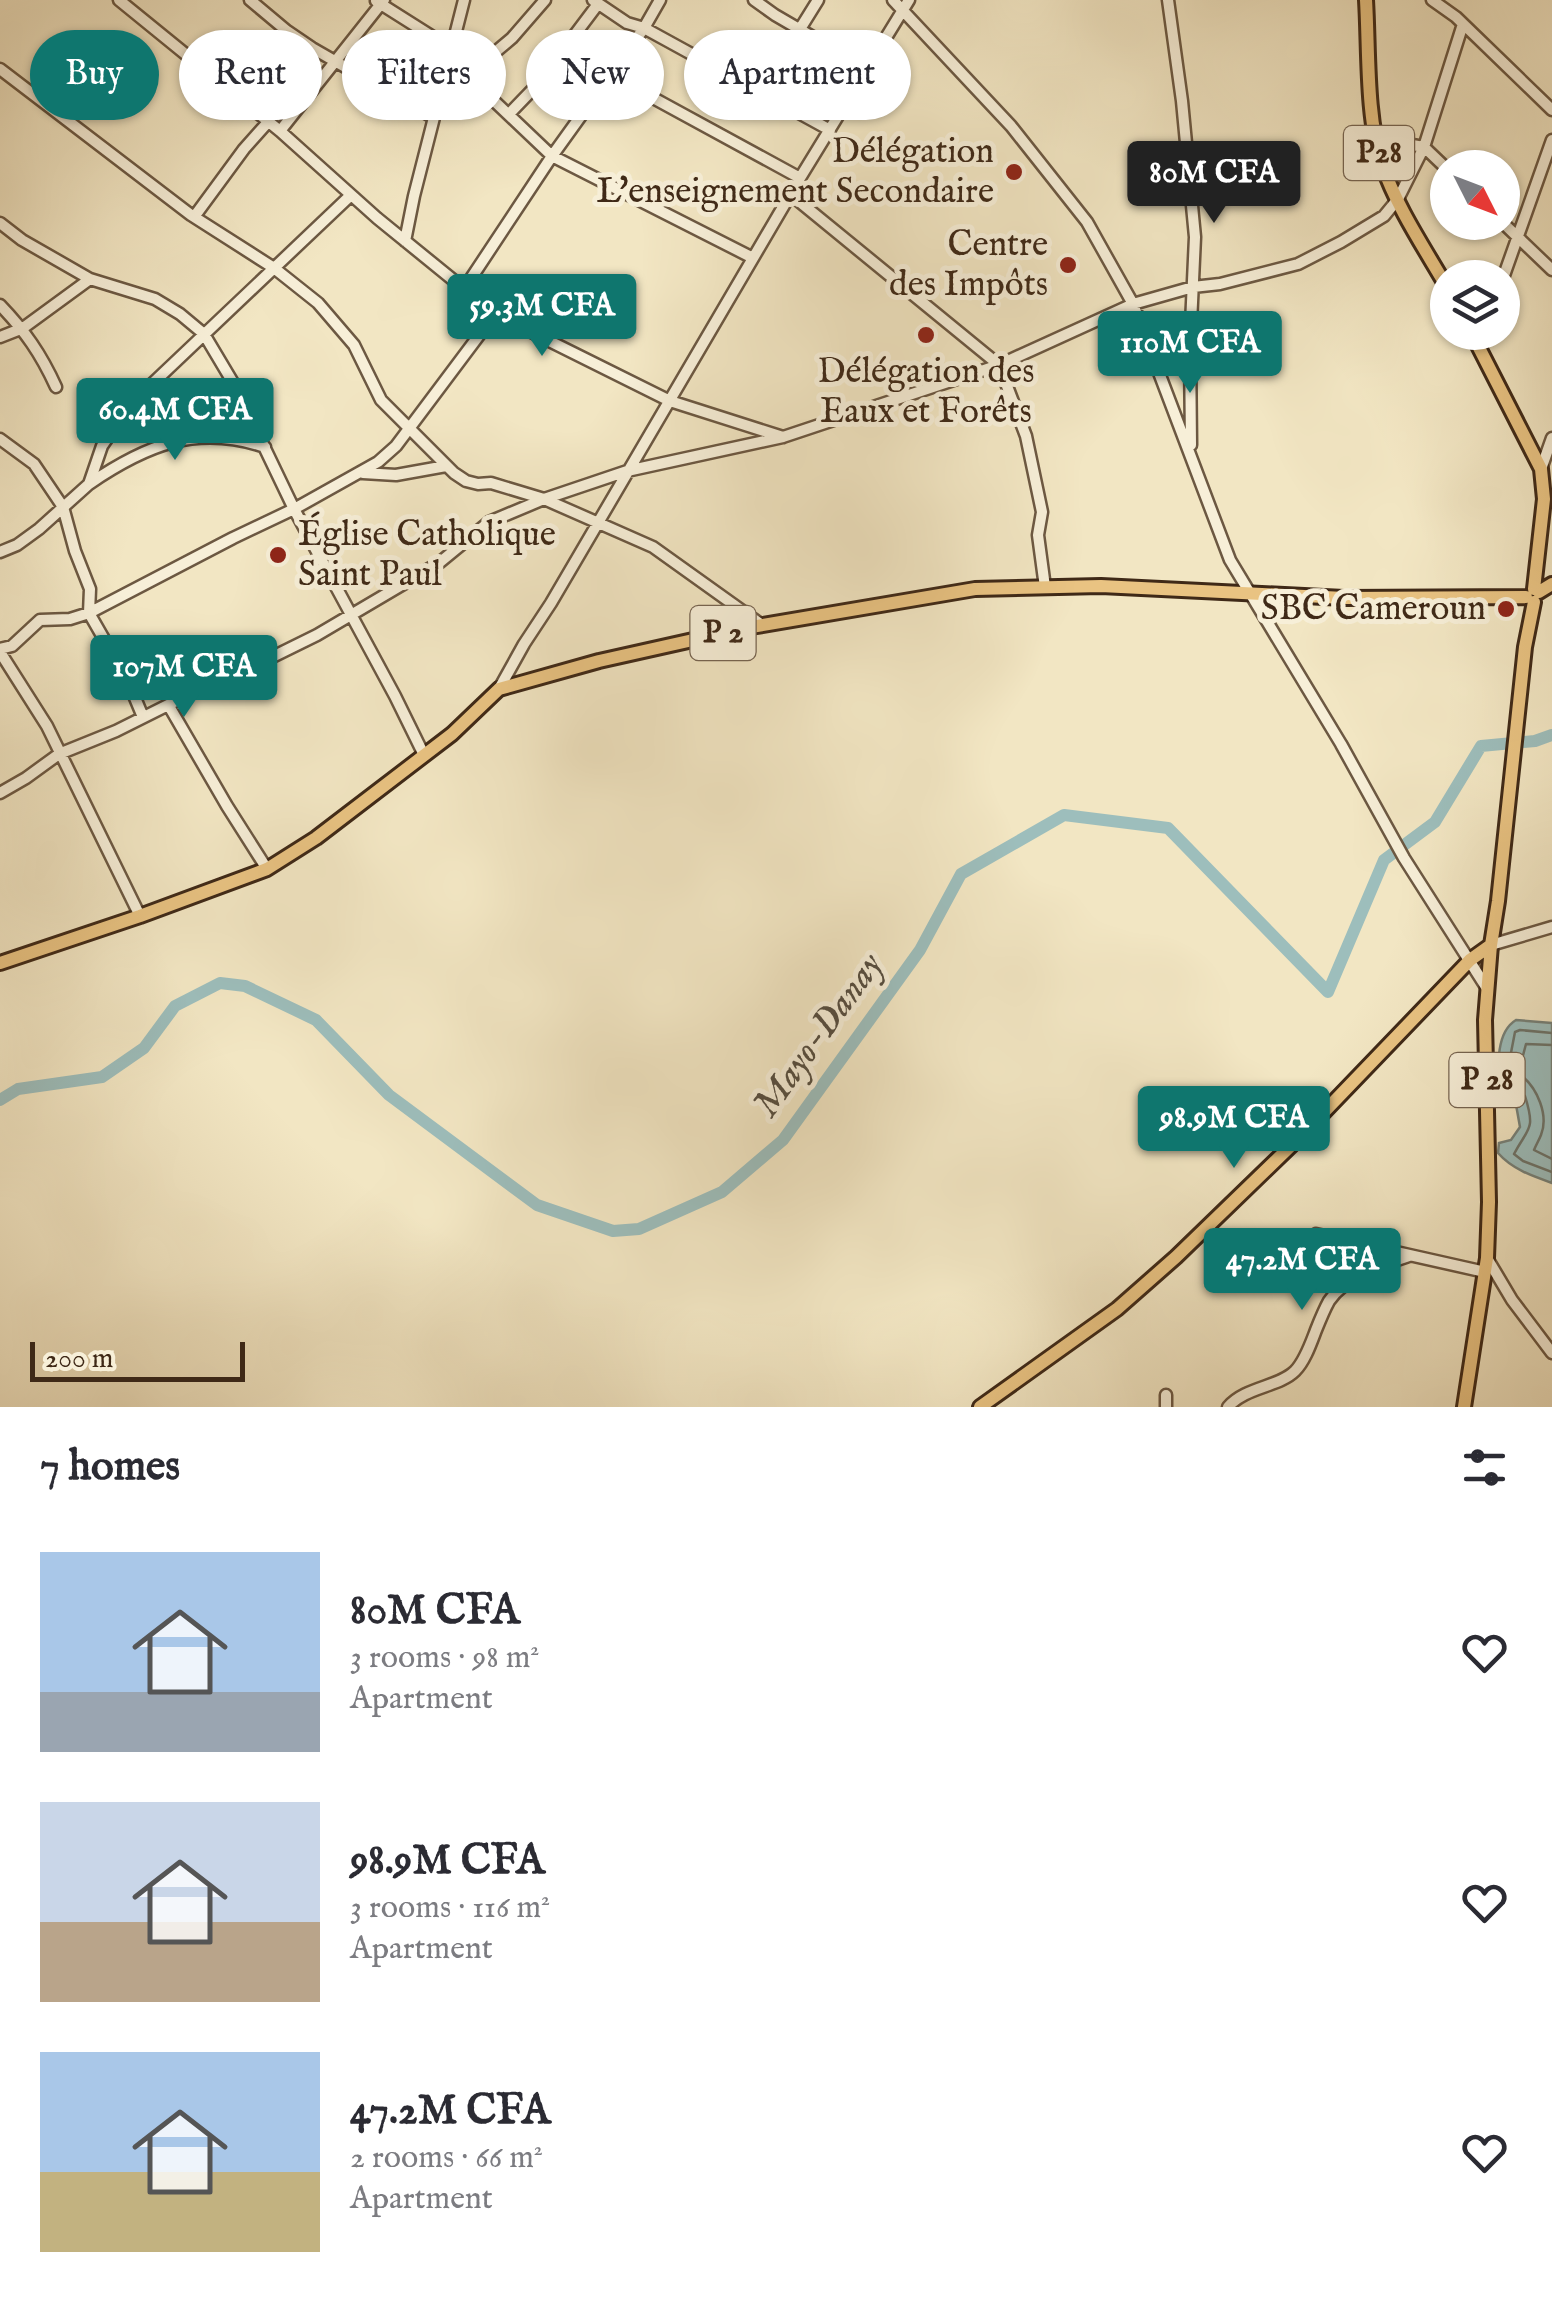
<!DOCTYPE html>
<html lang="en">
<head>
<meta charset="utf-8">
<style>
  body { margin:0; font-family:"IM FELL English",serif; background:#f2f2f3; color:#2b2b33; height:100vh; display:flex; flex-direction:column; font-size:38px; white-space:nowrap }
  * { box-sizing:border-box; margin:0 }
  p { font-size:32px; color:#7c7c81 }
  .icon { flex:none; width:55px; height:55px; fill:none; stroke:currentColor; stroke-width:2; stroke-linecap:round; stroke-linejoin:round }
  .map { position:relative; height:1407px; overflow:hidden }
  .details { display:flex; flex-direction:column; background:#fff; flex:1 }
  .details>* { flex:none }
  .hud { position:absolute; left:30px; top:30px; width:1000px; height:90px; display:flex; gap:20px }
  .needle { width:65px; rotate:132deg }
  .controls { position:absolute; left:1430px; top:150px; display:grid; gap:20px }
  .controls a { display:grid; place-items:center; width:90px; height:90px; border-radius:50%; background:#fff; box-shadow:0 2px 8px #0004; font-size:50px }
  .scale { position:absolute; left:30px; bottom:25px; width:215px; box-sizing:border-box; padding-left:10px; border:5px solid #3f2917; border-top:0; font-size:28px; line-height:35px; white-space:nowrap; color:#3f2917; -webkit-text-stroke:8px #f7efd8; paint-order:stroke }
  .price { position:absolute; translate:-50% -85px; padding:0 22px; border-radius:10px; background:#0f766e; color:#fff; font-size:32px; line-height:65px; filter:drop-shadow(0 2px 5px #0008) }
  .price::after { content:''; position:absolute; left:50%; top:60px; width:30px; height:22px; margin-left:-15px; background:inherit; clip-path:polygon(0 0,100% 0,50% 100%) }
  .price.selected { background:#222; color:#fff }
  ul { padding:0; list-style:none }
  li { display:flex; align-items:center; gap:30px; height:250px; padding:0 40px }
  li span { display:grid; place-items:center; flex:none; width:280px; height:200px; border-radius:0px; color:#555 }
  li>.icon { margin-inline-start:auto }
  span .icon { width:120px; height:120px; fill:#fffc; stroke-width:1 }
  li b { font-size:42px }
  h2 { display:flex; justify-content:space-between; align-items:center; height:120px; padding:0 40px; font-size:42px }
  .tag { padding:0 35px; border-radius:45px; background:#fff; box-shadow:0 2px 8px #0004; font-size:35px; line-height:90px }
  .tag.selected { background:#0f766e; color:#fff }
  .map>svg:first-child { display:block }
</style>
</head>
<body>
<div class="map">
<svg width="1552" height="1407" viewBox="0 0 1552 1407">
  <rect width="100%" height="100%" fill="#f2e6c3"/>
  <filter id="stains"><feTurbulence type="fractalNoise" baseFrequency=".002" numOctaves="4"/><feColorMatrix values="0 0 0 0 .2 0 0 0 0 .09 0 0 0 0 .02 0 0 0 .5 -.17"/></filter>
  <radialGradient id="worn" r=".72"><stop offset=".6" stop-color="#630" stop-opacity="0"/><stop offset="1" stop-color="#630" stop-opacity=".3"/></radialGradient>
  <path fill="#9dbebc" stroke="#77827a" stroke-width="2.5" d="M1516 1020 1552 1023V1183C1532 1176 1512 1169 1498 1153L1499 1143 1511 1140 1520 1127 1515 1099 1500 1098C1499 1074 1493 1034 1516 1020Z"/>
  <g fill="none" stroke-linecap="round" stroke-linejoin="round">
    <path stroke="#6e746a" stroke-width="2.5" d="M1552 1033 1520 1030 1515 1032 1509 1063 1510 1085 1525 1096C1536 1131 1528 1127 1514 1154L1523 1161 1552 1172
      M1552 1045 1526 1044 1521 1063 1522 1076C1537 1088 1549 1115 1541 1135 1539 1140 1536 1145 1534 1150L1552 1159"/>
    <path stroke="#9dbebc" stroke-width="12" d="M0 1100 18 1089 102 1077 144 1048 175 1006 220 983 245 986 316 1020 389 1095 537 1205 613 1231 639 1229 722 1192 783 1140 920 950 961 874 1064 815 1168 828 1328 992 1384 860 1435 822 1481 746 1535 741 1552 735"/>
    <g stroke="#6c5842" stroke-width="15">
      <path id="minor" d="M119 0 280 131 377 218 495 314 670 401 783 437
        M250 0 287 31 312 48 434 118
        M593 0 627 23 644 28 830 130
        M754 0 775 15 866 68
        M893 0 1011 126 1087 222 1133 304 1230 560 1341 744 1404 858 1488 990
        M1168 0 1182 101 1195 237 1190 346 1191 445
        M1432 0 1456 17 1552 110
        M376 1 452 49
        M800 29 818 0
        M450 59 552 156 753 258
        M0 69 191 215 274 268 318 303 354 345 381 400 454 473 466 481 478 484 491 483 544 499 653 547 762 625
        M468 75 512 38 545 0
        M611 75 800 178
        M509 114 537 85 598 4
        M280 131 384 0
        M1377 139 1424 147 1448 170
        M790 194 999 365 1026 436 1042 512 1038 535 1045 587
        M194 217 244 149 269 121
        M1502 222 1552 270
        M0 223 22 240 90 279 155 299 180 314 204 334 235 386 294 509 395 696 424 755
        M405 241 414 196 464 0
        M1502 281 1552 140
        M464 289 552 156 644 28 660 0
        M0 305C25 331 41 354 56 387
        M0 337 23 328 90 279
        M0 439 34 464 63 507 75 551 90 589 89 613 128 681 143 717
        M1541 469 1552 438
        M363 473 396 475 446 466
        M89 484C146 445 197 424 265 447
        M0 552 17 545 39 529 89 484 102 446 132 403 351 195
        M0 649 12 646 40 620 70 619 89 613 233 538 294 509 378 462 396 446 495 314
        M0 652 47 726 140 916
        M499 689 524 644 551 603 800 178 909 0
        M169 706 227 806 267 869
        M0 793 26 778 59 754 116 731 226 676 254 666 317 635 439 563 489 522 544 499 627 471 783 437 999 365 1133 304 1193 287 1220 284 1298 264 1341 242 1384 216 1398 199 1424 147 1463 24
        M1491 945 1552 927
        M1316 1234 1485 1272
        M1487 1258 1512 1300 1552 1353
        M1166 1395V1407
        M1228 1407C1245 1387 1279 1387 1295 1371 1305 1361 1311 1343 1316 1330 1320 1320 1324 1310 1329 1301 1345 1277 1382 1265 1409 1256"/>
    </g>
    <g stroke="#3f2917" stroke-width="18">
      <path id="major" d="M1366 0C1369 49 1366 118 1382 164 1397 208 1425 249 1448 289
        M1471 332 1541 469 1544 499 1534 589
        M1539 592 1552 584
        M0 963 140 916 267 869 316 838 452 734 499 689 599 661 751 627 975 589 1101 586 1344 598 1526 597
        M980 1407 1117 1309 1176 1257 1300 1137 1470 960 1491 945
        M1464 1407 1487 1258 1489 1202 1485 1020 1491 945 1498 901 1525 647 1534 602"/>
    </g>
    <use href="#minor" stroke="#f7efd8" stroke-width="10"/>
    <use href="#major" stroke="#e9c382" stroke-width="12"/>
  </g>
  <g fill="#8f2418" stroke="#f7efd8" stroke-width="4">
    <circle cx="1014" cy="172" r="10"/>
    <circle cx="1068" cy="265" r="10"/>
    <circle cx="926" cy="335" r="10"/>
    <circle cx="278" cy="555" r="10"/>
    <circle cx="1506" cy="609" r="10"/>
  </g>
  <g text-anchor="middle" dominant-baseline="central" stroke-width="10" stroke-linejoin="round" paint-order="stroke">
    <g fill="#f7efd8" stroke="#766451" stroke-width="2.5">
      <rect x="1344" y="126" width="70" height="54" rx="8"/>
      <rect x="690.5" y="606" width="65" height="54" rx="8"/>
      <rect x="1449.5" y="1053" width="75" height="54" rx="8"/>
    </g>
    <g font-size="32" font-weight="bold" fill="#3f2917">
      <text x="1379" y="153">P28</text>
      <text x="723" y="633">P 2</text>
      <text x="1487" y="1080">P 28</text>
    </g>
    <g font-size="35" fill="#3f2917" stroke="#f7efd8" text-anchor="end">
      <text x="994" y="152">Délégation<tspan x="994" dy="40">L'enseignement Secondaire</tspan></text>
      <text x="1048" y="245">Centre<tspan x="1048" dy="40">des Impôts</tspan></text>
      <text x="926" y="372" text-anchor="middle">Délégation des<tspan x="926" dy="40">Eaux et Forêts</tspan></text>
      <text x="298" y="535" text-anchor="start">Église Catholique<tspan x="298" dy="40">Saint Paul</tspan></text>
      <text x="1486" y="609">SBC Cameroun</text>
    </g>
    <g font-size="38" font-style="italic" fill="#564e40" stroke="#f7efd8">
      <text transform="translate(819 1036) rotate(-54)">Mayo-Danay</text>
    </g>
  </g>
  <rect width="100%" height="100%" filter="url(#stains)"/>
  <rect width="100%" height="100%" fill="url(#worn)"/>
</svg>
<div class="controls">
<a><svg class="needle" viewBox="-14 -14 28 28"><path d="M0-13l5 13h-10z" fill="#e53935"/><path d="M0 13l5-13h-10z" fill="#7c7c81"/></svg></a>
<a><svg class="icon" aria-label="layers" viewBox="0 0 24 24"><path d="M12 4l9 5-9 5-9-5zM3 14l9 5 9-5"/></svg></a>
</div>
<div class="scale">200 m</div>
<b class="price selected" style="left:1214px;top:226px">80M CFA</b>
<b class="price" style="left:542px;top:359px">59.3M CFA</b>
<b class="price" style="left:1190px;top:396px">110M CFA</b>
<b class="price" style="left:175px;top:463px">60.4M CFA</b>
<b class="price" style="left:184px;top:720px">107M CFA</b>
<b class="price" style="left:1234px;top:1171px">98.9M CFA</b>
<b class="price" style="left:1302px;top:1313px">47.2M CFA</b>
<div class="hud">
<a class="tag selected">Buy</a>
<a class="tag">Rent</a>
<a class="tag">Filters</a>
<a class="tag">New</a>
<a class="tag">Apartment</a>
</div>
</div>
<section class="details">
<h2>7 homes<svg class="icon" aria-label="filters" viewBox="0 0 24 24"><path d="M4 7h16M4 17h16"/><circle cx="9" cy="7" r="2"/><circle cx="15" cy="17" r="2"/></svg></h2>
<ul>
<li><span style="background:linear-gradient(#a9c7e8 70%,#9aa5b1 0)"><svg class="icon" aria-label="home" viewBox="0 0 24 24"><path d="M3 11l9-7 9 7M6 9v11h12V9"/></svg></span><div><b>80M CFA</b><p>3 rooms · 98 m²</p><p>Apartment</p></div><svg class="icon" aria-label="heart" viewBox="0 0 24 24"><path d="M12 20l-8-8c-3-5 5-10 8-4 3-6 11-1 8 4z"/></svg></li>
<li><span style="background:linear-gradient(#c9d6e8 60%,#b9a48a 0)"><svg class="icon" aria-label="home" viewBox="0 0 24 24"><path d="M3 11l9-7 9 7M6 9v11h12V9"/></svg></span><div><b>98.9M CFA</b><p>3 rooms · 116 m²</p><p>Apartment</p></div><svg class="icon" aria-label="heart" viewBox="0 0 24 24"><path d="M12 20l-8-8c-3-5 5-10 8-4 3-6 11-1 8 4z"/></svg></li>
<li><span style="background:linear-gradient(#a9c7e8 60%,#c2b280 0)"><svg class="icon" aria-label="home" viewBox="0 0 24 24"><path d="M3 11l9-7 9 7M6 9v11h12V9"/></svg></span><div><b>47.2M CFA</b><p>2 rooms · 66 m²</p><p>Apartment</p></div><svg class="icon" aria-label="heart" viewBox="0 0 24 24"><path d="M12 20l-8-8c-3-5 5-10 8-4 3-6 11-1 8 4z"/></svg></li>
</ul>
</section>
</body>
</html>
